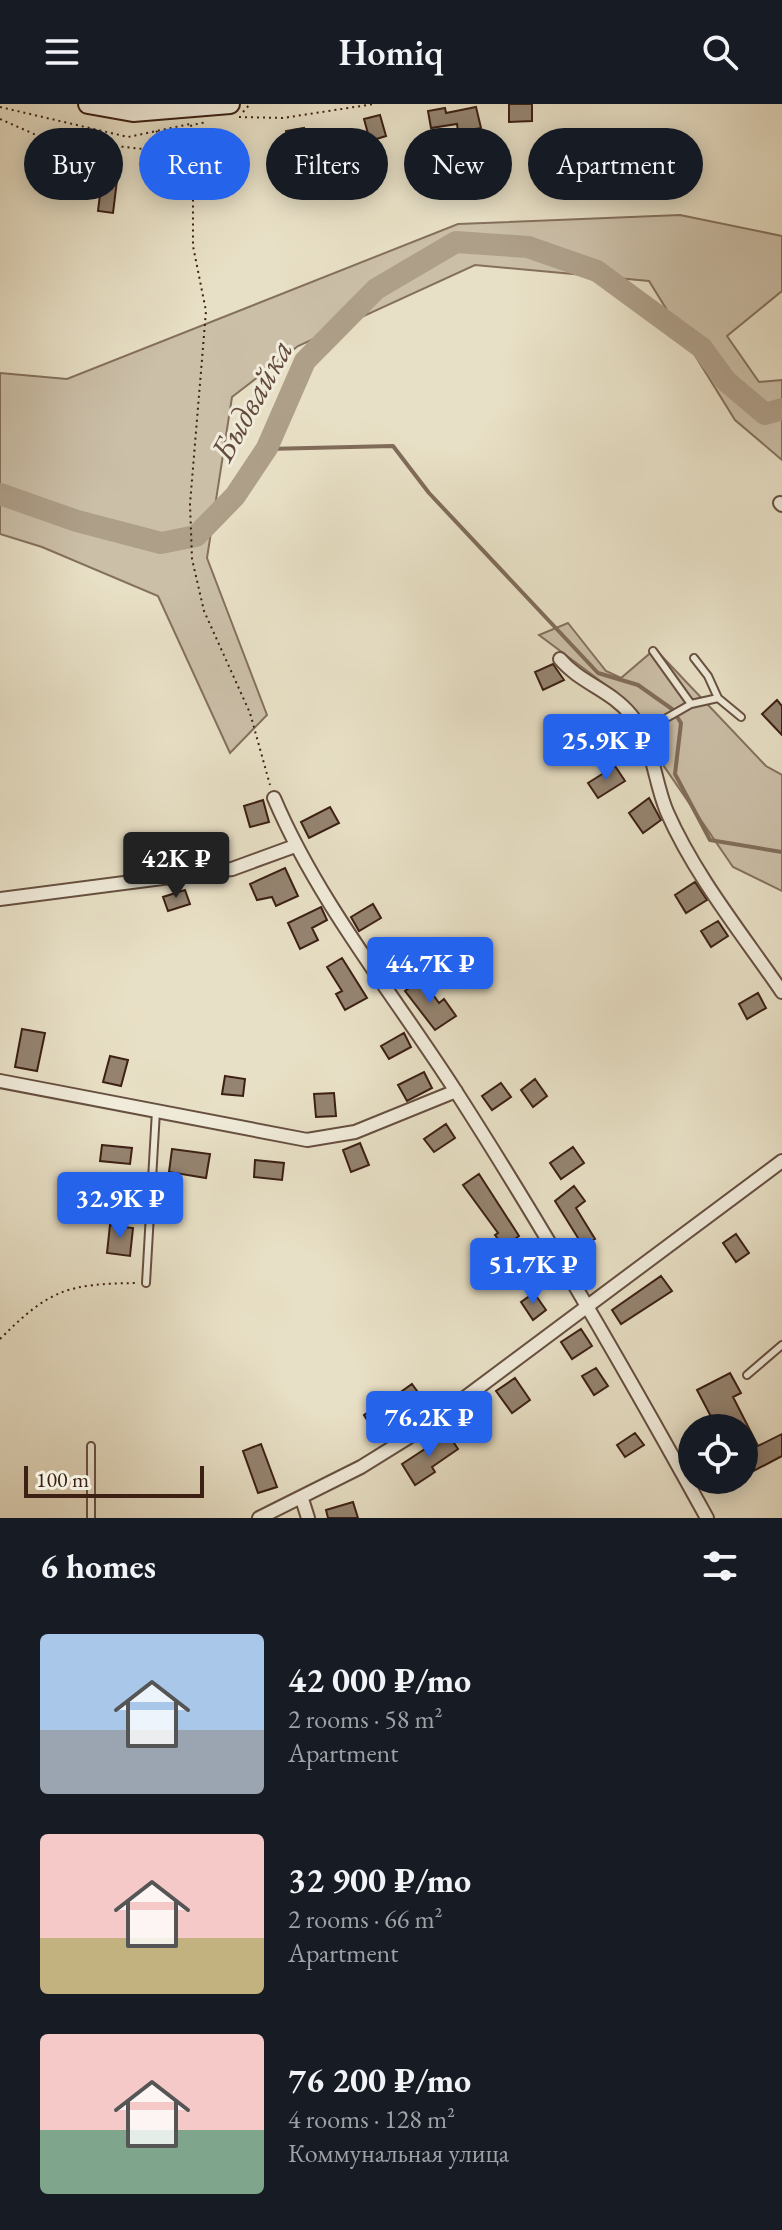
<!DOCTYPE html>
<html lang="en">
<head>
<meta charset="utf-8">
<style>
  body { margin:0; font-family:"EB Garamond",serif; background:#242831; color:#f1f3f6; height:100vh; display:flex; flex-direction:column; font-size:30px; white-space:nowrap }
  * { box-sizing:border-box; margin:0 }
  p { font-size:26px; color:#9ea1a6 }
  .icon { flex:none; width:44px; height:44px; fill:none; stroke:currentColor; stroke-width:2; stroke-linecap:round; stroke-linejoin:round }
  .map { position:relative; height:1414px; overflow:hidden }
  .side { display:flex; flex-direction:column; background:#171b24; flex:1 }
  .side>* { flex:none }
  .guide { position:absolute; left:24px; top:24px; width:734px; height:72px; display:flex; gap:16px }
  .controls { position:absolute; left:678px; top:1310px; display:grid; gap:16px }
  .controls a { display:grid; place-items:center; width:80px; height:80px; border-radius:50%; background:#171b24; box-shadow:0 4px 20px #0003; font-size:40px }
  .scale { position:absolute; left:24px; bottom:20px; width:180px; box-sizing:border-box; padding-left:8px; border:4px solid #3c2014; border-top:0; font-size:22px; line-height:28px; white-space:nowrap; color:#3c2014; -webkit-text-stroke:6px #f0ebda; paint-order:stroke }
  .price { position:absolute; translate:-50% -68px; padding:0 18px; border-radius:8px; background:#2563eb; color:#fff; font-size:26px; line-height:52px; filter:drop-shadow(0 2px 4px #0008) }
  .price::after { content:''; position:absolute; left:50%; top:48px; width:24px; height:18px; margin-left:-12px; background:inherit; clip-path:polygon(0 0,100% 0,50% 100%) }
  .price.active { background:#222; color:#fff }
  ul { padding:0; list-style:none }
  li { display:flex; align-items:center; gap:24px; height:200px; padding:0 40px }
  li span { display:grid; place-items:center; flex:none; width:224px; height:160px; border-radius:8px; color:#555 }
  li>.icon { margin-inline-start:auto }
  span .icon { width:96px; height:96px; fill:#fffc; stroke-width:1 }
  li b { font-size:34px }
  h2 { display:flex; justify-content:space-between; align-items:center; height:96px; padding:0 40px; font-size:34px }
  .pill { padding:0 28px; border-radius:36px; background:#171b24; box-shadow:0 4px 20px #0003; font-size:28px; line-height:72px }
  .pill.active { background:#2563eb; color:#fff }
  header { display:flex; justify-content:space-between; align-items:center; height:104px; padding:0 40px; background:#171b24; font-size:36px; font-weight:600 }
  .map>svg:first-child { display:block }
</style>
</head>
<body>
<header><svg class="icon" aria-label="menu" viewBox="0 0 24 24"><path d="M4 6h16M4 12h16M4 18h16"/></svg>Homiq<svg class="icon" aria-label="search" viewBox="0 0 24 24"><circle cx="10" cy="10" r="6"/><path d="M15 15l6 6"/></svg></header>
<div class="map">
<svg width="782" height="1414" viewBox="0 0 782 1414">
  <rect width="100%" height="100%" fill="#e8e0c6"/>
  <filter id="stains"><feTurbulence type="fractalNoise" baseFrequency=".0025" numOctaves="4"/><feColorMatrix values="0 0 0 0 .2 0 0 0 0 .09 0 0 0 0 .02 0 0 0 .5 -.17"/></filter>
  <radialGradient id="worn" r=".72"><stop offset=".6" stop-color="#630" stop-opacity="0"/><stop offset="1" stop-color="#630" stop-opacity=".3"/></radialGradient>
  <path fill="#cbbfa8" stroke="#84705e" stroke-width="2" d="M680 111 782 132V187L727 232 759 278 782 276V356L735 316 649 177 475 161 298 242 232 293 207 454 267 611 230 649 158 492 42 443 0 430V269L67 275 458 120Z
    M568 519 606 567 621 574 655 545 766 662 782 671V787L733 763 611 585 539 531Z"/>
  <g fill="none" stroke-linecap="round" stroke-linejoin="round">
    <path stroke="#806c5a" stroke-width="4" d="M266 345 393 342 429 389 598 569 638 581 672 605 681 619 675 670 710 736 782 748"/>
    <path stroke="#ae9f89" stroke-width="22" d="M0 390 77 417 161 439 196 432 235 392 267 344 305 257 376 185 456 138 528 143 597 167 702 244 726 277 765 310 782 305"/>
  </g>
  <path fill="#958471" stroke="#3c2014" stroke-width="2" d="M509 0H532V17L509 18Z
    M476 3 481 24 458 28 457 20 431 24 428 7 445 4 446 9Z
    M380 11 386 32 370 37 364 15Z
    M304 24 309 54 292 57 286 27Z
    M53 61 68 63 65 84 50 82Z
    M170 62 188 63 187 89 169 88Z
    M103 66 118 68 113 109 98 107Z
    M553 560 564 576 543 586 535 568Z
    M777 596 782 602V631L762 610Z
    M615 662 625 677 598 694 588 679Z
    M649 694 661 716 643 729 629 709Z
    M263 696 269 718 250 723 244 702Z
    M330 703 339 719 309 734 301 718Z
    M285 764 298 792 276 802 272 793 257 796 250 780Z
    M695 778 707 796 686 809 675 791Z
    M185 786 190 800 168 807 163 793Z
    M373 800 381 814 359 827 351 813Z
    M321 803 327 816 312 824 318 836 300 845 288 819Z
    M718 817 728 832 711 843 701 827Z
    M394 842 406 860 389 871 378 852Z
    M342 854 367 894 345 906 336 890 342 887 327 863Z
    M422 875 439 899 444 895 456 912 435 926 405 887Z
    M758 889 766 904 747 915 739 900Z
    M22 925 45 929 37 967 15 963Z
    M404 929 411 943 389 955 381 942Z
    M110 952 128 956 121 982 103 978Z
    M424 968 432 984 407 997 398 981Z
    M225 972 245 975 243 992 222 990Z
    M535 975 547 992 533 1003 521 986Z
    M501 979 511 993 492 1006 482 992Z
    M334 989 336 1012 316 1013 314 990Z
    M446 1020 455 1034 434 1048 424 1035Z
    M360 1039 369 1061 351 1068 343 1046Z
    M102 1041 132 1044 130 1060 100 1057Z
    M573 1043 584 1059 561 1075 550 1059Z
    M172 1045 210 1050 206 1074 169 1068Z
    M255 1056 284 1059 282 1076 254 1073Z
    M479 1070 519 1132 504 1143 495 1131 498 1129 463 1081Z
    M574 1082 585 1097 576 1104 595 1135 583 1142 555 1097Z
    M110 1121 133 1124 130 1152 107 1149Z
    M736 1130 749 1149 736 1158 723 1139Z
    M661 1172 672 1187 621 1220 612 1206Z
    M534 1189 546 1206 533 1216 521 1198Z
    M581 1225 592 1242 572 1255 561 1238Z
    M596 1264 608 1282 594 1291 582 1272Z
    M730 1269 741 1289 733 1293 758 1342 782 1330V1352L744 1372V1324H717L697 1286Z
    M515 1274 530 1296 512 1309 496 1287Z
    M412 1280 425 1298 411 1308 398 1290Z
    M383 1298 395 1317 376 1330 364 1311Z
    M635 1329 644 1341 625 1353 617 1341Z
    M448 1330 458 1345 432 1363 435 1368 415 1381 402 1360Z
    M261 1340 277 1383 258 1389 243 1347Z
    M353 1398 358 1414H328L326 1406Z"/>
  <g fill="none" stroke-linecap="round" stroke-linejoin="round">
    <g stroke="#675040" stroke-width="10">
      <path id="lane" d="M694 554 708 572 718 594
        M691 600 718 594 741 613
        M653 649 663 616 691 600 653 547
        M146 1179 156 1007
        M747 1271 782 1241
        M91 1342V1414"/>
    </g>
    <g stroke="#675040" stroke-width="16">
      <path id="street" d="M780 399 782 401
        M560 555C580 579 611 586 631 611 653 637 654 678 667 708 695 772 743 831 782 888
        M274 694C318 798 394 891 455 986 545 1126 627 1269 707 1414
        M0 795 232 765 295 742
        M0 977 307 1036 355 1028 456 987
        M302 1395 308 1414
        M259 1414 361 1363 427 1322 782 1057"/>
    </g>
    <g stroke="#3c2014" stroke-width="22">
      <path id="secondary" d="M88 0 133 8 230 0"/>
    </g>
    <path stroke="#3c2014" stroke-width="2" stroke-dasharray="2 4" stroke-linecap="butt" d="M0 3 128 33 190 20
      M243 8 250 0
      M239 13 283 14 374 0
      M0 15 43 34 161 47 192 21 207 18
      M156 27 193 63V142L206 207 190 400 192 455 204 507 250 609 270 681
      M185 52 192 24
      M0 1235C50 1185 67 1180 137 1179"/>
    <use href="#lane" stroke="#f0ebda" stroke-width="6"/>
    <use href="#street" stroke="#f0ebda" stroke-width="12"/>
    <use href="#secondary" stroke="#f0ebda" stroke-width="18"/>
  </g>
  <g text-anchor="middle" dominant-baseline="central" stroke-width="6" stroke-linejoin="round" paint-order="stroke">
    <g font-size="34" font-style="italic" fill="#644c3d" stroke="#f0ebda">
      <text transform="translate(251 296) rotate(-61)">Быдвайка</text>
    </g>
  </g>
  <rect width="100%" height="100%" filter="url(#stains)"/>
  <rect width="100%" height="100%" fill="url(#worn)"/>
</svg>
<div class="controls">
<a><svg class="icon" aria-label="locate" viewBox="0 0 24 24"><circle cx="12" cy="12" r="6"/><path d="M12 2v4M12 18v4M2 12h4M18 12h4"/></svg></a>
</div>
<div class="scale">100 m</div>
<b class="price" style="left:606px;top:678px">25.9K ₽</b>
<b class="price active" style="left:176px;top:796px">42K ₽</b>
<b class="price" style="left:430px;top:901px">44.7K ₽</b>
<b class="price" style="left:120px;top:1136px">32.9K ₽</b>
<b class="price" style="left:533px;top:1202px">51.7K ₽</b>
<b class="price" style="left:429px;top:1355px">76.2K ₽</b>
<div class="guide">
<a class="pill">Buy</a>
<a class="pill active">Rent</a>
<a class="pill">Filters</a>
<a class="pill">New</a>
<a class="pill">Apartment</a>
</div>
</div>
<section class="side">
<h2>6 homes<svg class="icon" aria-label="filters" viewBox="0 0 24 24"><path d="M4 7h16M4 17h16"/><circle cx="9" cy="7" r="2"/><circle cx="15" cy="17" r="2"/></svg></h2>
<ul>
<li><span style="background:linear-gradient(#a9c7e8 60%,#9aa5b1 0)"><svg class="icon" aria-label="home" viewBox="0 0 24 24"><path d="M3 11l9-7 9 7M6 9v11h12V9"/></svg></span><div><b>42 000 ₽/mo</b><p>2 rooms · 58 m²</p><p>Apartment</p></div></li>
<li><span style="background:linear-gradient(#f6c9c9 65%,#c2b280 0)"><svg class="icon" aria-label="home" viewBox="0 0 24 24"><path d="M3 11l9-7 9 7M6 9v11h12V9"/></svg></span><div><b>32 900 ₽/mo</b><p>2 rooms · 66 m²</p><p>Apartment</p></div></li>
<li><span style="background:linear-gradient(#f6c9c9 60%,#7fa58c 0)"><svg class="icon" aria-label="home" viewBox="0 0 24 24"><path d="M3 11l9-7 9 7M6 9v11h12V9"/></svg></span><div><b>76 200 ₽/mo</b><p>4 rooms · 128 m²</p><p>Коммунальная улица</p></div></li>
</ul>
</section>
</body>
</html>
